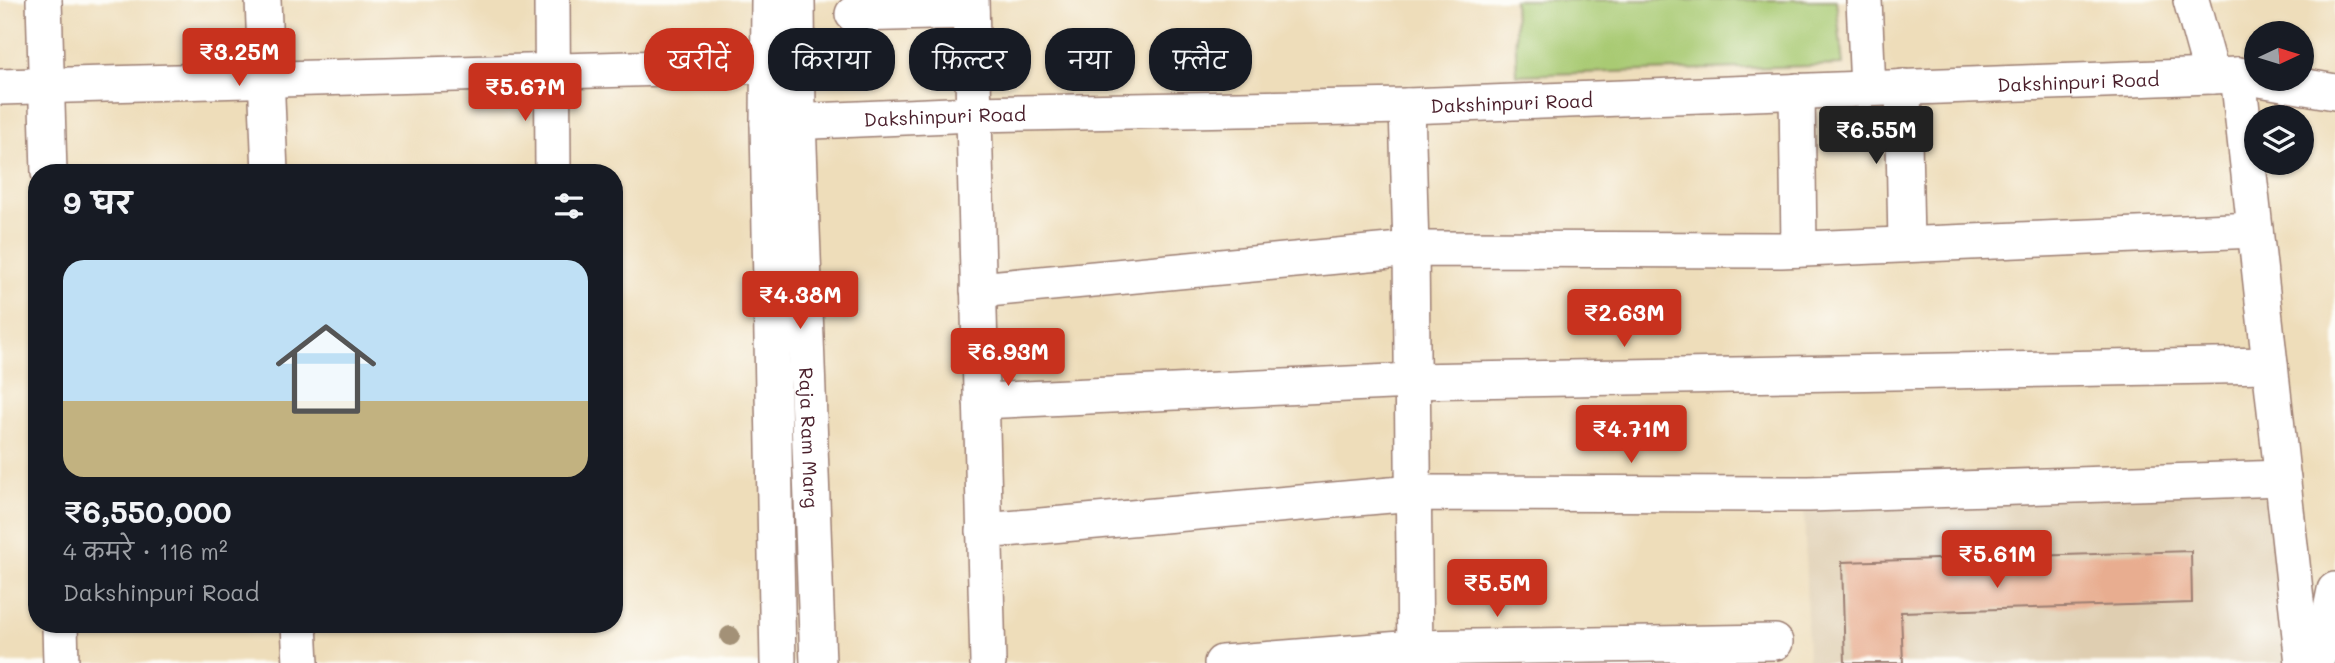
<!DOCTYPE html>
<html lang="hi">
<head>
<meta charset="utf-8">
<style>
  body { margin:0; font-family:Mali,"Playpen Sans Deva",sans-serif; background:#242831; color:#f1f3f6; height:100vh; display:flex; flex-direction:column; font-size:26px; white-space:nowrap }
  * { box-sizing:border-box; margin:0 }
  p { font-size:23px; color:#9ea1a6 }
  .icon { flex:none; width:38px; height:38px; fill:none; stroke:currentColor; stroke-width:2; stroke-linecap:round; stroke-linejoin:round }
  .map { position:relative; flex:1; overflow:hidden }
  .panel { position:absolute; left:28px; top:164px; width:595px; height:469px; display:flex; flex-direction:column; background:#171b24; border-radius:28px; box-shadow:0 2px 5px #0004 }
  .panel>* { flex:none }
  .banner { position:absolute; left:644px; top:28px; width:665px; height:63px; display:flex; gap:14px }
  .needle { width:46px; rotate:86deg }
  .buttons { position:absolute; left:2244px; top:21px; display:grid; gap:14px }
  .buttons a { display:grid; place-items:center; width:70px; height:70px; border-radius:50%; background:#171b24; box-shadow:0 2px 5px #0004; font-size:35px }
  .price { position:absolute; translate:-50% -60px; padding:0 16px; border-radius:7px; background:#c8321e; color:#fff; font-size:23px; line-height:46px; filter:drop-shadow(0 2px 4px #0008) }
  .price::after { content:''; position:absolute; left:50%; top:42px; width:21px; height:16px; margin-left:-10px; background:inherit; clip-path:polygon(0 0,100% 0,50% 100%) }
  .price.selected { background:#222; color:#fff }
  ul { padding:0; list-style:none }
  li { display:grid; align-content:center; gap:14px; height:371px; padding:0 35px }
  li span { display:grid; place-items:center; height:217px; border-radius:21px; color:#555 }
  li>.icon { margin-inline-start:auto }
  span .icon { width:126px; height:126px; fill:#fffc; stroke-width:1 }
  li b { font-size:30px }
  h2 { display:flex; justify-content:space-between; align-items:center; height:84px; padding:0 35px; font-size:30px }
  .tag { padding:0 24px; border-radius:28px; background:#171b24; box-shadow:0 2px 5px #0004; font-size:24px; line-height:63px }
  .tag.selected { background:#c8321e; color:#fff }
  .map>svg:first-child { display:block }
</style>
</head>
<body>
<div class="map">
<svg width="2335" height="663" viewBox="0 0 2335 663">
  <rect width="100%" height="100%" fill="#fdfcf7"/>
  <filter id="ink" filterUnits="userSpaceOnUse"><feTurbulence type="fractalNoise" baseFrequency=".0143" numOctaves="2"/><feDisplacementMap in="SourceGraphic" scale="14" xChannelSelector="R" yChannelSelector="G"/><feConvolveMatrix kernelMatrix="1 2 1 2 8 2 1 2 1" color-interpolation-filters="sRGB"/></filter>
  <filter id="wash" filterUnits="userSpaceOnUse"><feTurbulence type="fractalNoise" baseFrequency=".00686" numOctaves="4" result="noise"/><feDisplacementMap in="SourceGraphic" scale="28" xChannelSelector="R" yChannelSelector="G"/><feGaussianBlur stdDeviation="1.57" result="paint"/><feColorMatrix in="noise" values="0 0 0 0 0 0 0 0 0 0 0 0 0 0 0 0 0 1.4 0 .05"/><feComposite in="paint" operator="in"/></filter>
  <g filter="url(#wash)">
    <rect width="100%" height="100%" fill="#eeddba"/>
    <path fill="#dfceb1" d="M2273 486 2292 663H1808L1804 502Z"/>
    <path fill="#a9ca73" stroke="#7a744f" stroke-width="2" d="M1514 0H1836L1843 65 1517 75Z"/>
    <g id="blocks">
      <path fill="#e8ad90" d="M2191 551 2192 603 1901 612 1903 663H1845L1842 562Z"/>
    </g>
  </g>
  <g filter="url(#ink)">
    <use href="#blocks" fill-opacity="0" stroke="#9c7e72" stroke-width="2"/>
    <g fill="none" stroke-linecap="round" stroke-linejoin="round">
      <g stroke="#9c7e72" stroke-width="38">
        <g id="minor">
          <path d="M44 0 49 173"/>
          <path d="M263 0 270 173"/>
          <path d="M552 0 553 173"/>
          <path d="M769 0 768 123 778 663"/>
          <path id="s1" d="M797 0 798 120 818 663"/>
          <path d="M971 0 988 663"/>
          <path d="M1864 0 1868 89"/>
          <path d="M2191 0 2212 76"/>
          <path d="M853 14 971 11"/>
          <path d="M2238 75 2303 663"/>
          <path d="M2260 79 2335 92"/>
          <path d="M0 87 769 65"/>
          <path d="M1903 87 1906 244"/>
          <path d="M1797 91 1799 249"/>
          <path d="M1407 106 1411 249 1415 663"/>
          <path id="s2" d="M768 123 973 114 1407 106 2238 75 2256 78"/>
          <path d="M978 290 1411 249 1781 250 2255 230"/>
          <path d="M981 401 1412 381 2270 365"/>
          <path d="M984 531 1413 493 1809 494 2283 478"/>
          <path d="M60 625 61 663"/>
          <path d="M299 625 301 663"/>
          <path d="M1222 663 1414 648 1775 642"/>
          <path d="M2315 663 2325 639 2335 590"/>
        </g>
      </g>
      <use href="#minor" stroke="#fff" stroke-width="35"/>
    </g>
    <circle fill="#a39177" cx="730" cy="636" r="10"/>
  </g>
  <g text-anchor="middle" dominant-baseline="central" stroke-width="5" stroke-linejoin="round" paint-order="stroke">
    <g font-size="19" fill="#4a1f2b" stroke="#fdfcf7">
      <text stroke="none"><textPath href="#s2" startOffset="1311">Dakshinpuri Road</textPath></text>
      <text stroke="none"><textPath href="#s2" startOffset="744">Dakshinpuri Road</textPath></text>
      <text stroke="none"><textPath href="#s2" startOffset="177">Dakshinpuri Road</textPath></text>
      <text stroke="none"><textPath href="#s1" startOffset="438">Raja Ram Marg</textPath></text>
    </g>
  </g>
</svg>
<div class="buttons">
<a><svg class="needle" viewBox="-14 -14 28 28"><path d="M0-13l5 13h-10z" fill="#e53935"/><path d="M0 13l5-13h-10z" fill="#9ea1a6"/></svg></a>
<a><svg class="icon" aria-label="layers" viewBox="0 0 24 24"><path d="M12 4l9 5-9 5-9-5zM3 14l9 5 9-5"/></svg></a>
</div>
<b class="price" style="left:239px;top:88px">₹3.25M</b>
<b class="price" style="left:525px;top:123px">₹5.67M</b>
<b class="price selected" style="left:1876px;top:166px">₹6.55M</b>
<b class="price" style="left:800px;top:331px">₹4.38M</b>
<b class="price" style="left:1624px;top:349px">₹2.63M</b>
<b class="price" style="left:1008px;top:388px">₹6.93M</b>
<b class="price" style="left:1631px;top:465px">₹4.71M</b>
<b class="price" style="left:1997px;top:590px">₹5.61M</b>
<b class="price" style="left:1497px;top:619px">₹5.5M</b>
<div class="banner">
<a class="tag selected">खरीदें</a>
<a class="tag">किराया</a>
<a class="tag">फ़िल्टर</a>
<a class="tag">नया</a>
<a class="tag">फ़्लैट</a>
</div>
<section class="panel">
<h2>9 घर<svg class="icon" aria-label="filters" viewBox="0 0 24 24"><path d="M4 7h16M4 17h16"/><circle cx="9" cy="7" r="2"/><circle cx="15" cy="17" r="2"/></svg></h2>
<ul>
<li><span style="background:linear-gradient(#bfe0f5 65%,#c2b280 0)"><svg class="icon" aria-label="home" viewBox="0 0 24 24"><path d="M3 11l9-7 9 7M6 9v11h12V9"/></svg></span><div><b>₹6,550,000</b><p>4 कमरे · 116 m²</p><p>Dakshinpuri Road</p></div></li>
</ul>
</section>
</div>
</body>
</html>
